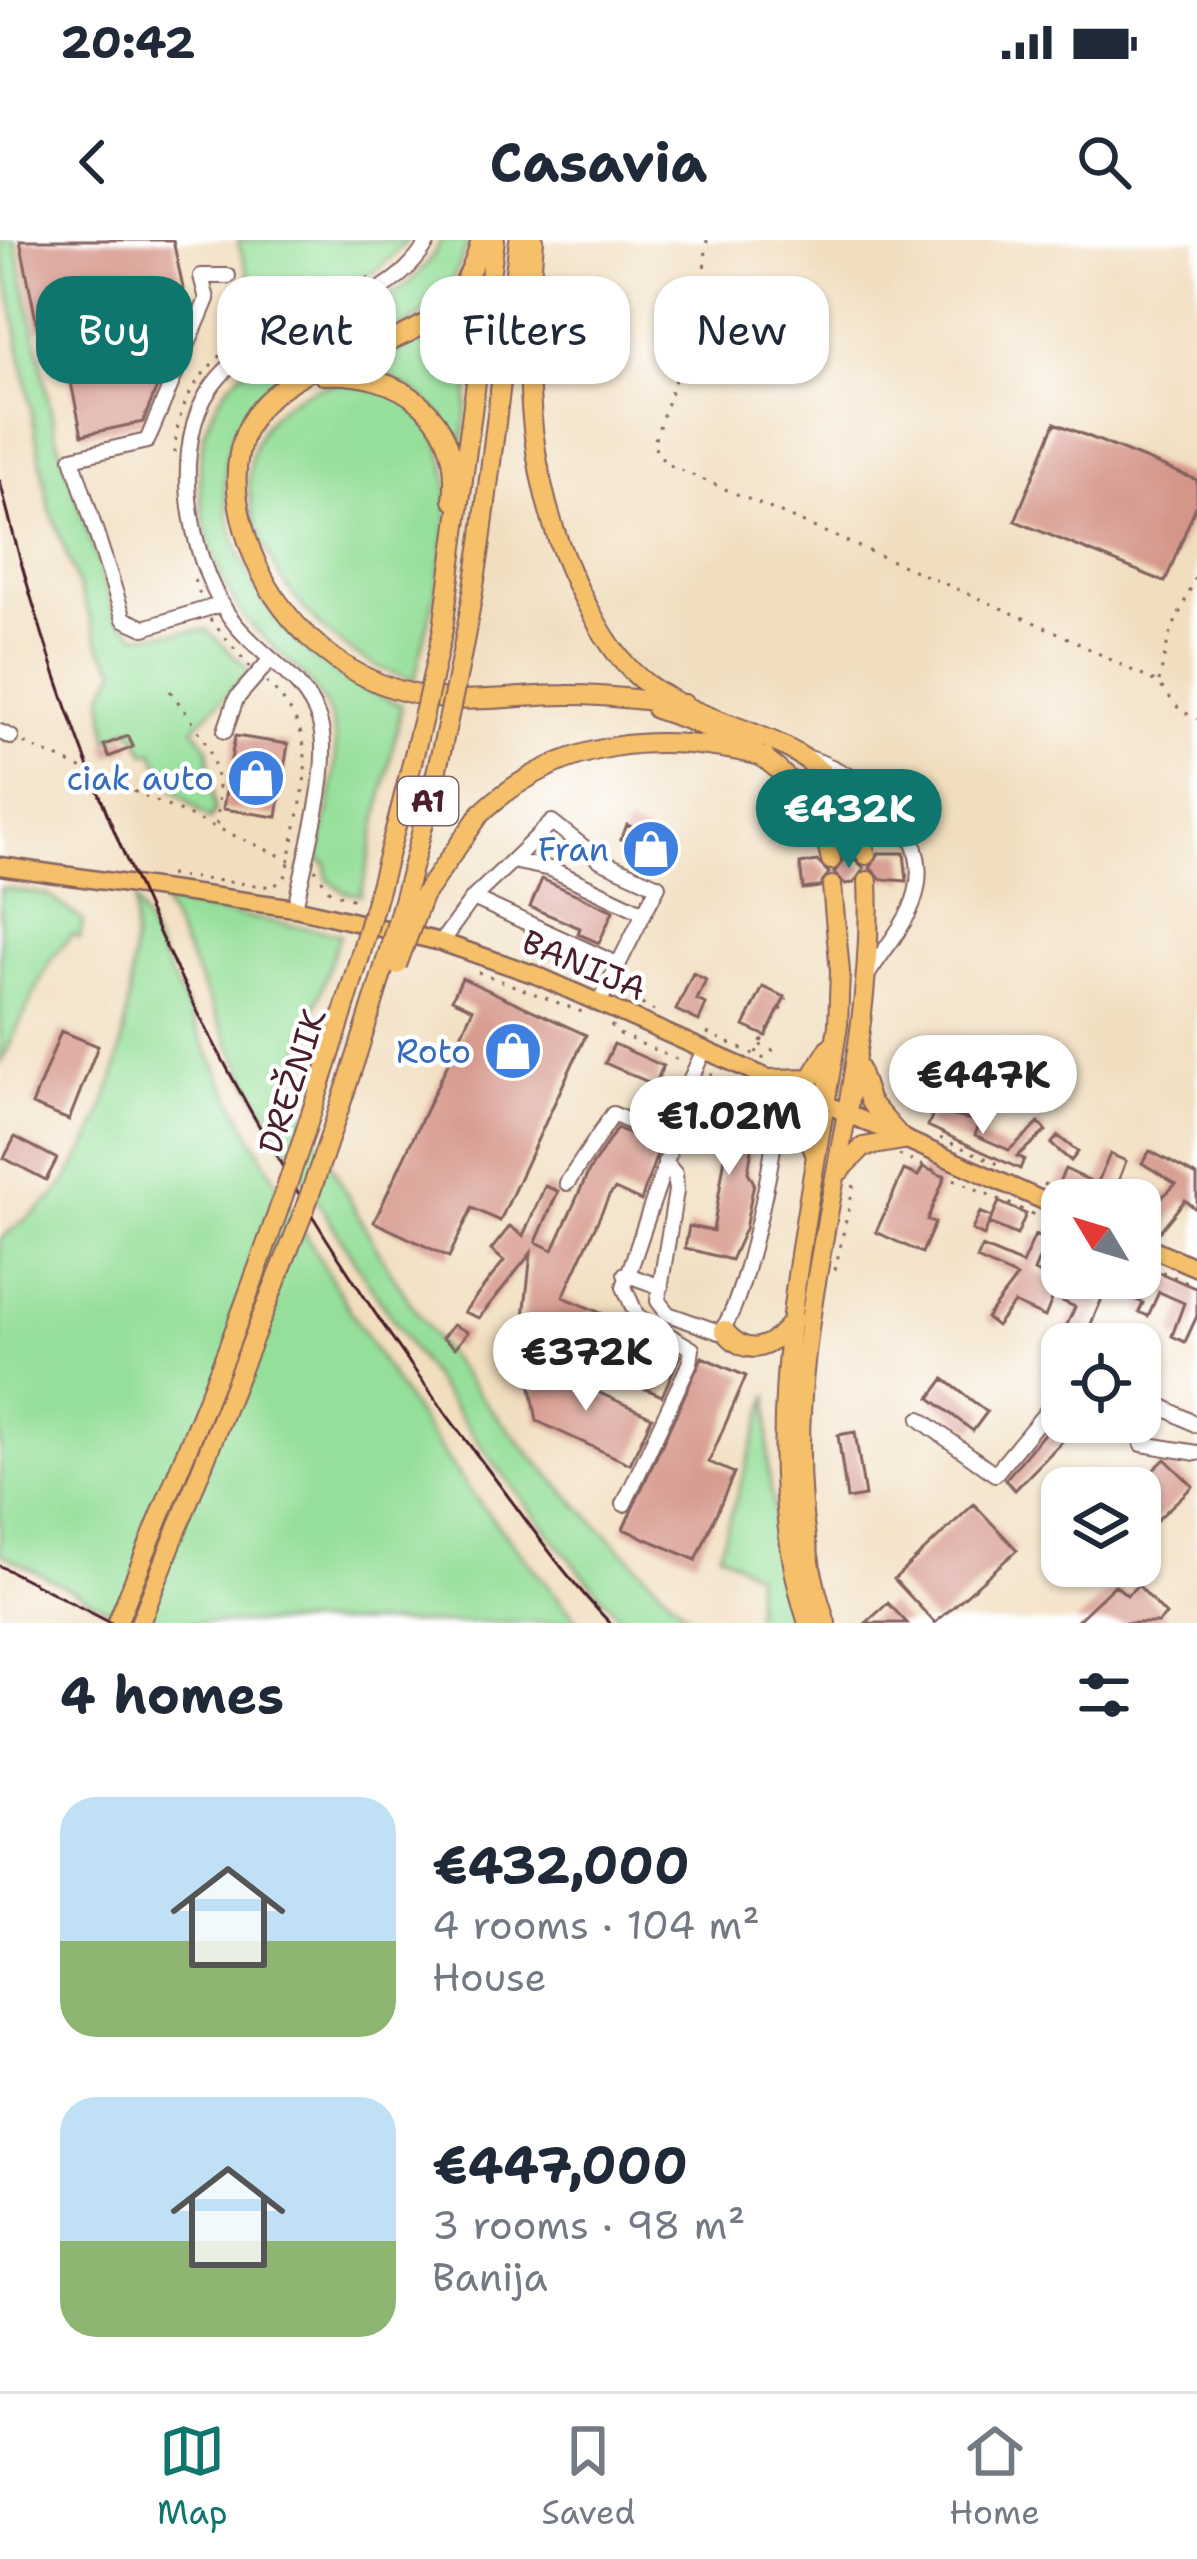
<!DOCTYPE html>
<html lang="en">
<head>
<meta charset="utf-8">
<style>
  body { margin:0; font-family:"Shantell Sans",sans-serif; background:#f6f6f7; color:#1f2937; height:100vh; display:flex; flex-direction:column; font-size:45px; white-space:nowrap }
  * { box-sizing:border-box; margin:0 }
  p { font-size:39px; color:#747a83 }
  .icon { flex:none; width:66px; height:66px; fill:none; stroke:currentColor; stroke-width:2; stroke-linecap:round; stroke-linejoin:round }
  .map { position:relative; height:1383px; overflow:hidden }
  .details { display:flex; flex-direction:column; background:#fff; flex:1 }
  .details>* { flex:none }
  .hud { position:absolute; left:36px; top:36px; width:1125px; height:108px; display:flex; gap:24px }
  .needle { width:78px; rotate:308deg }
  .tools { position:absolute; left:1041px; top:939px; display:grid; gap:24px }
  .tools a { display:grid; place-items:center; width:120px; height:120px; border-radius:24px; background:#fff; box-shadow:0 3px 9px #0004; font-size:60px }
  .price { position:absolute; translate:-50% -102px; padding:0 27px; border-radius:42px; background:#fff; color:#222; font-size:39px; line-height:78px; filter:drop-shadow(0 3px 6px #0008) }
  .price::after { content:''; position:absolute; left:50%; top:72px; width:36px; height:27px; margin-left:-18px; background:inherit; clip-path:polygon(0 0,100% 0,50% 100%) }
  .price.on { background:#0f766e; color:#fff }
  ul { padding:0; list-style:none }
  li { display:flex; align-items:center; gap:36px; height:300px; padding:0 60px }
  li span { display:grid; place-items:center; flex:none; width:336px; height:240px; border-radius:36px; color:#555 }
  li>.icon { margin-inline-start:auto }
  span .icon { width:144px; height:144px; fill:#fffc; stroke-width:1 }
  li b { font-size:51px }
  h2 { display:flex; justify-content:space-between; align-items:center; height:144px; padding:0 60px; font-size:51px }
  .pill { padding:0 42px; border-radius:36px; background:#fff; box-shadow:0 3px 9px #0004; font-size:42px; line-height:108px }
  .pill.on { background:#0f766e; color:#fff }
  .status { display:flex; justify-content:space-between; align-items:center; height:84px; padding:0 60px; background:#fff; direction:ltr }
  .status svg { height:33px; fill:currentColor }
  header { display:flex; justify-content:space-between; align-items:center; height:156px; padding:0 60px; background:#fff; font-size:54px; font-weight:700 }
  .tab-bar { display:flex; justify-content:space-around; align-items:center; height:168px; border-top:3px solid #e0e1e3; background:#fff; font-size:33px; color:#747a83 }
  .tab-bar a { display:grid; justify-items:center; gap:6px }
  .tab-bar .on { color:#0f766e }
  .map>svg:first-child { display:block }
</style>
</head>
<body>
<div class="status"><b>20:42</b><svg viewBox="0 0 49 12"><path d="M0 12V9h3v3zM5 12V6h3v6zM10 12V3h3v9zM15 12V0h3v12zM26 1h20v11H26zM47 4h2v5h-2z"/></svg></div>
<header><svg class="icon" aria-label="back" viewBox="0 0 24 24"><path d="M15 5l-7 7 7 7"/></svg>Casavia<svg class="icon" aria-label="search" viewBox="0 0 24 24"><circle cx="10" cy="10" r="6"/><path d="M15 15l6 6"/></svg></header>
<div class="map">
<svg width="1197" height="1383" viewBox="0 0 1197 1383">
  <rect width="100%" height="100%" fill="#fff"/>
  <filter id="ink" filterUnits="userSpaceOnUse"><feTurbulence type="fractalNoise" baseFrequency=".00833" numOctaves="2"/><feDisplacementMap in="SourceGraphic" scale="24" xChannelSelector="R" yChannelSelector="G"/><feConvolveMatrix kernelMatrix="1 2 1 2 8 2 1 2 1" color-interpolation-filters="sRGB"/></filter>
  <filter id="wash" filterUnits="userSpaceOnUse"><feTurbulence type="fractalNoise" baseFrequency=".004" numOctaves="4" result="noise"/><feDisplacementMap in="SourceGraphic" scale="48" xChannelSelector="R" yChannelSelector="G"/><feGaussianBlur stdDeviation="2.7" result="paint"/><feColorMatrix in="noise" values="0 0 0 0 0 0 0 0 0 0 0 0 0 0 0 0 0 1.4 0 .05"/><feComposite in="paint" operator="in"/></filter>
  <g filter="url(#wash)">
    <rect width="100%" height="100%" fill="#f1debf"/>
    <path fill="#96df9a" stroke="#707f62" stroke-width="3" d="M0 0H15L56 195 116 378 138 395 207 390 250 431 194 488 208 508 215 571 210 580 166 542 153 511 146 514 131 488 108 500 103 454 117 429 101 408 49 266Z
      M237 0H408L379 29 249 87 240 62 256 58Z
      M441 0H469C459 30 447 56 421 75 392 97 354 105 321 118 222 156 206 232 244 325 274 396 332 439 402 465L361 655 344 652 327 639 326 623 318 621C325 578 345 519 330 476 315 435 273 412 246 379 207 331 184 227 213 170 260 74 397 97 441 0Z
      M477 44 479 45 462 218C445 168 416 147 369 128L372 120C416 107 453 82 477 44Z
      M347 141C363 145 387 146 400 155 488 213 431 357 415 440 272 407 161 169 347 141Z
      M0 648 48 655 83 681 80 698 72 694 50 721 0 825Z
      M135 659C222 850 322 1038 441 1211 482 1271 533 1326 579 1383H135L0 1313V999C20 983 49 965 64 944 124 857 133 761 135 659Z
      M163 662 340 694 290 844C330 923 370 1004 420 1077 498 1189 598 1288 696 1383H625C480 1219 355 1035 250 843 218 785 192 722 163 662Z
      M769 1154 768 1229 789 1383H750L755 1381V1334L719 1312Z"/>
    <g id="blocks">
      <path fill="#d5968a" d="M20 0H173L185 58 173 61 180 94 177 101 163 104 167 122 143 182 82 195 59 85 38 90Z
        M1055 183 1197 240V263L1165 342 1015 281Z
        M128 496 133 507 109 517 104 505Z
        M235 496 288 504 277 577 223 569Z
        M627 585 648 594 642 608 621 599Z
        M645 602 666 611 660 625 639 616Z
        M879 613H904L907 641 881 639 870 628Z
        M852 617 864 628 854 643 845 644 834 633 844 618Z
        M817 621 829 633 819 647 803 649 800 624Z
        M542 639 613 671 599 703 578 694 580 688 530 667Z
        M693 733 706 740 697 760 706 764 699 781 676 770Z
        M462 738 586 795 500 981 472 968 449 1017 374 982 473 769 452 759Z
        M763 747 785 757 766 796 744 786Z
        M61 791 98 806 69 880 32 865Z
        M614 804 663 826 655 845 605 823Z
        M711 848 758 873 748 932 754 943 745 989 731 1020 685 1008 689 986 713 991 727 904 728 888 699 874Z
        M934 871 980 882 975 895 1009 910 1039 883 1046 891 1017 916 1024 919 1020 929 928 886Z
        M617 888 659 908 641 961 615 949 609 956 563 1057 634 1087 680 1115 662 1156 522 1096 531 1013 479 1078 464 1072 504 1021 491 1010 510 986 523 996 545 946 558 951 536 1002 553 1010 589 931Z
        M1058 896 1078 912 1071 921 1051 904Z
        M15 897 57 919 46 940 4 918Z
        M1150 911 1197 936V970L1185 960 1160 991 1140 974V959L1154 965 1176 944 1142 923Z
        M1110 914 1126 921 1115 950 1139 960H1095L1058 944 1065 929 1097 944Z
        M923 927 945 937 927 980 935 983 922 1013 876 992 904 930 918 936Z
        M999 962 1026 974 1017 995 989 983 984 996 972 990 980 972 992 977 990 982Z
        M1035 995 1047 1000 1034 1031 1087 1055 1093 1041 1086 1038H1140V1024L1197 1049V1076L1185 1102 1172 1096 1184 1063 1159 1052 1148 1076 1139 1072 1143 1063 1107 1047 1084 1100 1064 1091 1075 1067 1053 1057 1045 1077 1014 1063 996 1086 986 1078 1017 1037 977 1019 982 1007 1022 1024Z
        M453 1085 468 1092 455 1108 442 1098Z
        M702 1117 746 1136 709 1222 734 1233 696 1320 623 1289Z
        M526 1119 652 1177 630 1224 537 1181Z
        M944 1139 987 1172 973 1191 930 1158Z
        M1062 1172V1182H1081L1015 1250 1005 1240Z
        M855 1192 865 1256 847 1259 838 1195Z
        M1165 1219 1193 1246 1140 1296V1243Z
        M974 1264 1017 1310 935 1383 894 1339Z
        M1115 1345 1127 1355 1138 1345 1166 1375 1158 1383H1075Z
        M888 1363 907 1383H866Z"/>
    </g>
  </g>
  <g filter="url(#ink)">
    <use href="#blocks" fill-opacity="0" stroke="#84625f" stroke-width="3"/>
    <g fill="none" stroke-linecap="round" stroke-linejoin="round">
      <g stroke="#84625f" stroke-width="18">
        <path id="minor" d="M222 364 144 388 124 379 72 218 147 201 207 59 201 36H228
          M225 491 236 459 271 419
          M0 492 11 497
          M809 518C871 539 944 596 910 670 900 692 882 712 869 733
          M512 621 552 582 600 620 658 646 644 673
          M473 658 617 724
          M295 668C304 620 334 525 319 480 305 438 262 417 236 385 192 332 171 220 204 159 252 70 381 87 429 0
          M441 702 473 658 512 621 551 629 644 673 599 763
          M665 922 675 934 676 951 658 1061 668 1074 719 1092C742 1074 769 936 774 901
          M567 943 613 874 673 902
          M625 1034 661 1047
          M1140 1155 1197 1185
          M920 1179 995 1234 1062 1153
          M1142 1204 1197 1213
          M624 1264 690 1122 692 1109 637 1076 624 1047 673 902 681 860 704 810"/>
      </g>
      <g stroke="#84625f" stroke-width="21">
        <path id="major" d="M0 626 295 668 441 702 536 735 1062 969
          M1140 1003 1197 1028"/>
      </g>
      <g stroke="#84625f" stroke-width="22">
        <path id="highway" d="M481 0C450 122 347 91 272 156 235 188 231 236 242 281 264 372 337 443 430 457 475 464 521 455 566 455 606 454 645 461 684 464
          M534 0C523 131 524 255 591 372 605 399 622 426 647 444 729 504 836 483 866 615
          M323 135C401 131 463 176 453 260
          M481 302 519 0
          M443 389 495 0
          M656 469C736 495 813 530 831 620
          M481 573C563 497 660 491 765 517
          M859 829 870 862 903 900
          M766 839 804 880 815 914
          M768 839 811 838 830 807
          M840 931 863 907 903 900
          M724 1090C748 1121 773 1107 793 1080
          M117 1383 228 1108
          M140 1383 304 971
          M808 1383C749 1207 811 966 838 785L840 732 832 646
          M826 1383C745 1145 879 885 868 641"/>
      </g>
      <path stroke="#84625f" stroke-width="3" stroke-dasharray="3 9" stroke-linecap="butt" d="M707 0 701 62 653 205 665 223 1054 391 1159 444 1180 470 1197 479
        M175 213C176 104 294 73 374 36
        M194 340 202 359
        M210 379 250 427
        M266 442C327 499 302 548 289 621
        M1159 442 1169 396 1197 334
        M170 451C208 502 225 523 216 589
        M24 503 290 620
        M315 629 330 652 360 662
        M169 635 273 647 285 637 289 623 294 624
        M478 732 582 772
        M621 752 654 771
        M611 785 621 795 685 823
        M707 793 769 821
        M761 801 787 759
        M760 805 780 814
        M756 813 764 795
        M710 834 762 857
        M940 898 1003 926
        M899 915 1062 987
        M1044 944 1081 960
        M1140 1022 1197 1047
        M835 1030 855 940"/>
      <use href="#minor" stroke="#fff" stroke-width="14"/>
      <use href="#major" stroke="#f6c06b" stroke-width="16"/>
      <use href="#highway" stroke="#f6c06b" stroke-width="18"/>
      <path stroke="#4a1f2b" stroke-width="3" d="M0 241C85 598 263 937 486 1227 526 1279 564 1336 610 1383
        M0 1326 111 1383"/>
      <g stroke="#84625f" stroke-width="22" stroke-linecap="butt">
        <path id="highway-bridge" d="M397 725 423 656 481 573
          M304 971C381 754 447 530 481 302
          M228 1108C318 872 390 636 443 389"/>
      </g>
      <use href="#highway-bridge" stroke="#f6c06b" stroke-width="18"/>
    </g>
  </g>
  <defs>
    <g id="shop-disc" transform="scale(3)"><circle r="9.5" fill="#3f7fe0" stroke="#fff"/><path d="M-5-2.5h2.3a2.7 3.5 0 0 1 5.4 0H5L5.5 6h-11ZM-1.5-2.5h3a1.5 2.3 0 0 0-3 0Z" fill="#fff"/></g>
  </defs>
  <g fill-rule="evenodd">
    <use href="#shop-disc" x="256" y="538"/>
    <use href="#shop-disc" x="651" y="609"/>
    <use href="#shop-disc" x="513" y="811"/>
  </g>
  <g text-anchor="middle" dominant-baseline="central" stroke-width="9" stroke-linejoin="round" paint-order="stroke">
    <rect fill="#fff" stroke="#80626b" stroke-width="3" x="398" y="537" width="60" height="48" rx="9"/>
    <g font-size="30" font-weight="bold" fill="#4a1f2b">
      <text x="428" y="561">A1</text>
    </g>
    <g font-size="33" fill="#366cbe" stroke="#fff" text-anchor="end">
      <text x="214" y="538">ciak auto</text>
      <text x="609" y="609">Fran</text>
      <text x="471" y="811">Roto</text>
    </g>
    <g font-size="33" fill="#4a1f2b" stroke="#fff">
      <text transform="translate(584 725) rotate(23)">BANIJA</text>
      <text transform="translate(292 841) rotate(-72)">DREŽNIK</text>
    </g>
  </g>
</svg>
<div class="tools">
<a><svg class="needle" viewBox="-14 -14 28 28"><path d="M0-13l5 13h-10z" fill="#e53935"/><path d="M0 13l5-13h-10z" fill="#747a83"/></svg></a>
<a><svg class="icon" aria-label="locate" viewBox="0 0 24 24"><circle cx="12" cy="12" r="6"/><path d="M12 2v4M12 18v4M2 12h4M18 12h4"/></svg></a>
<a><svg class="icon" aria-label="layers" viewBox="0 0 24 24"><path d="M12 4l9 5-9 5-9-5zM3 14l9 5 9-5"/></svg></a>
</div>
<b class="price on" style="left:849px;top:631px">€432K</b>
<b class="price" style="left:983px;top:897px">€447K</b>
<b class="price" style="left:729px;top:938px">€1.02M</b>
<b class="price" style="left:586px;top:1174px">€372K</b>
<div class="hud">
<a class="pill on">Buy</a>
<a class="pill">Rent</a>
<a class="pill">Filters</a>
<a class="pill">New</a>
</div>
</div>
<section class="details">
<h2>4 homes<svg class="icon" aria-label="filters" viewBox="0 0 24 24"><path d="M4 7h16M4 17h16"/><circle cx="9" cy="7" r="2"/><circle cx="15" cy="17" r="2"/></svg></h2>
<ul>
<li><span style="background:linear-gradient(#bfe0f5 60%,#8fb573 0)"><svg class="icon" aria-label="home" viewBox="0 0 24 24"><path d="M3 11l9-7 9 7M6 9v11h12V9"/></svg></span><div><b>€432,000</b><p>4 rooms · 104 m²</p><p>House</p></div></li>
<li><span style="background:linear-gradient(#bfe0f5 60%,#8fb573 0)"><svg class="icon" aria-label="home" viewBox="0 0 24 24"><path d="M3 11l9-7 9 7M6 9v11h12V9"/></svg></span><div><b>€447,000</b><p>3 rooms · 98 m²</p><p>Banija</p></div></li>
</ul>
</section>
<nav class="tab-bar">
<a class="on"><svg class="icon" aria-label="map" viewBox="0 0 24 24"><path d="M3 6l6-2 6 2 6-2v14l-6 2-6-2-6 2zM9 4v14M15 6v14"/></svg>Map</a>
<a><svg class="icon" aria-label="saved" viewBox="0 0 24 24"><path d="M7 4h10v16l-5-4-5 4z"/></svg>Saved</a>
<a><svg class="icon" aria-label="home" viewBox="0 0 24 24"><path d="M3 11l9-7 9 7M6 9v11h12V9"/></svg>Home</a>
</nav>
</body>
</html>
